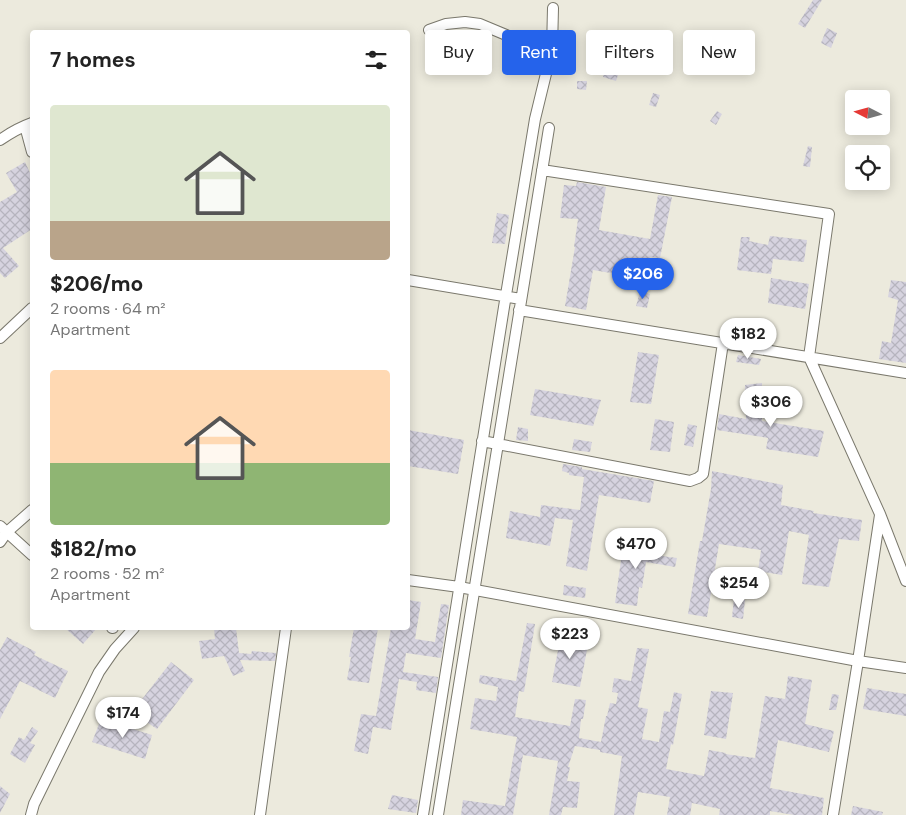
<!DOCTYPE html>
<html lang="en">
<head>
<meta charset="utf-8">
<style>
  body { margin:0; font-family:"DM Sans",sans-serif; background:#f2f2f2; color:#222; height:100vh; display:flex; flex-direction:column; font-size:19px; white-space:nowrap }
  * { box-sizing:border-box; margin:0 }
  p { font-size:16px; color:#767676 }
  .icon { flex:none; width:28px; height:28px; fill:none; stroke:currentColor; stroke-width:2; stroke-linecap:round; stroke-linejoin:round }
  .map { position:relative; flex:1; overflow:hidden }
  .panel { position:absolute; left:30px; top:30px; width:380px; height:600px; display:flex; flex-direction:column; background:#fff; border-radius:5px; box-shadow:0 2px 12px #0003 }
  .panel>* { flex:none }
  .banner { position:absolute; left:425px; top:30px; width:405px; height:45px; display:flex; gap:10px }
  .needle { width:32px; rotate:276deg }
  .controls { position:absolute; left:845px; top:90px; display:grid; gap:10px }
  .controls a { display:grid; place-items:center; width:45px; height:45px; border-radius:5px; background:#fff; box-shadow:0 2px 12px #0003; font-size:25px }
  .price { position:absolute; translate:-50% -42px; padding:0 11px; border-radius:18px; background:#fff; color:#222; font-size:16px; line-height:32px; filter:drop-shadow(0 1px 2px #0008) }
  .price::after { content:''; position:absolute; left:50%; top:30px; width:15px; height:11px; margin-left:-8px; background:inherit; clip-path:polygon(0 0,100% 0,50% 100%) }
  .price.active { background:#2563eb; color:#fff }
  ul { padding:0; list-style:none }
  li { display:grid; align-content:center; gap:10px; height:265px; padding:0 20px }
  li span { display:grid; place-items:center; height:155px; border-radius:5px; color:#555 }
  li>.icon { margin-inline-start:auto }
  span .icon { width:90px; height:90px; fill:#fffc; stroke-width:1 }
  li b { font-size:21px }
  h2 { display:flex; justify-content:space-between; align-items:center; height:60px; padding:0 20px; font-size:21px }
  .pill { padding:0 18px; border-radius:5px; background:#fff; box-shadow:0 2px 12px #0003; font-size:18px; line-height:45px }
  .pill.active { background:#2563eb; color:#fff }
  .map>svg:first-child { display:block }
</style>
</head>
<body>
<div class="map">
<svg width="906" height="815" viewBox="0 0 906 815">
  <defs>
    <pattern id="building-cross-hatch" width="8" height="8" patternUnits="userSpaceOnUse" patternTransform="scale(1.25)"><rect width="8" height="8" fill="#d6d3df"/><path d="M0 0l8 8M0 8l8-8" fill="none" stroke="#b6b4be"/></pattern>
  </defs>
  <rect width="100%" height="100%" fill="#eceadd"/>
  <path fill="url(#building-cross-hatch)" d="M813 0H822L805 28 798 24Z
    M827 28 837 33 831 48 821 43Z
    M605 70 610 72 611 70 619 72 616 81 603 77Z
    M577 81H587L586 90 577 89Z
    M653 93 660 95 656 107 649 105Z
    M717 111 722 114 716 125 710 121Z
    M808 146 812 147 810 167 803 166Z
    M25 162 32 177V229L3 248 19 266 5 278 0 273V202L17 192 6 173Z
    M577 182 606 187 599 230 650 239 658 195 672 197 660 258 650 257 645 279 593 270 586 310 565 306 575 247H574L578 219 560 218 564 185 576 186Z
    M497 213 509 215 505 244 492 243Z
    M770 236 807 240 804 262 773 259 771 274 737 270 741 237H750L749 241 768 245Z
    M771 278 809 284 805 309 768 303Z
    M891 280 906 282V363L879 359 882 341 891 343 898 300 888 297Z
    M640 292 650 294 647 308 636 306Z
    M638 352 659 355 651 404 630 402Z
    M738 355 761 359 759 365 736 362Z
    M762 383V421L824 431 818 457 766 449 768 438 717 430 719 414 746 419 745 385Z
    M535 389 601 400 593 426 530 415Z
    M655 419 674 422 670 452 650 450Z
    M688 424 697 426 693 447 684 445Z
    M518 427 528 429V441L516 440Z
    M408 430 464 440 458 474 408 466Z
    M574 439 592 442 590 452 572 450Z
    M563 464 582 467V469L654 481 650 503 599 495 587 571 566 566 573 520 555 518 550 546 506 538 510 511 540 517 541 505 580 510 584 477 569 475V473L562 471Z
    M712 471 783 485 781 505 814 511 813 513 862 520 859 541 839 539 829 587 802 584 809 535 789 531 782 575 758 571 761 550 719 544 707 617 688 614 700 541H702L711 489Z
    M624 539 649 541 647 554 677 558 675 567 646 562 642 588 639 587 637 606 615 603Z
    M564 585 586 588 585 598 563 595Z
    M734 599 745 600 743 619 732 617Z
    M408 600 421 602 415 639 435 642 441 604 449 605 441 658 406 653 403 672 438 677 436 693 416 690 417 682 399 679 391 730 373 727 368 754 354 751 361 714 376 716 391 628H408Z
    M527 623 535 624 524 692 519 691 515 717 570 726 575 699 586 700 583 719H581L579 738 601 742 606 716H607L610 703 616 704 618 693 612 692 614 678 631 681 637 648 649 649 638 707 648 709 642 739 659 742 664 711 670 712 674 692 682 694 673 745 671 744 666 769 704 776 709 750 726 753 725 754 755 758 765 696 785 699 788 676 812 680 805 724 834 731 829 752 778 740 770 788 824 798 822 815H794L770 811V815H719L720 809 692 803 690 815H667L670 797 638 792 634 815H614L622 756 600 752V750L575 746 568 767H570L567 781 580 782 577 808 563 807 561 815H549L558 761 523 755 513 815H461L463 800 505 806 513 758 517 737 470 729 475 698 496 701 498 687 479 683 480 675 516 681Z
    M65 628H97L83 644Z
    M214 628H236L239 653 251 654 252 651 276 653 275 661 240 660 245 671 233 676 224 656 202 659 199 641 215 639Z
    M354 628H378L369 683 347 680 351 657H349Z
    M561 634 589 639 580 687 552 682Z
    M7 637 36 652 34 655 68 671 55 698 20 681 0 719V650Z
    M171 662 194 680 157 729 132 712Z
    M867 688 906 694V716L863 709Z
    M711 691 733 693 726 739 704 735Z
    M832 694 839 695 836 710H829Z
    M101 719 152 735 145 759 92 742Z
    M32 727 38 731 30 743 35 745 25 763 10 754 19 737 24 740Z
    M0 786 10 794 0 813Z
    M392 795 418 800 416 813 388 809Z
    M853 806 883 812 882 815H851Z"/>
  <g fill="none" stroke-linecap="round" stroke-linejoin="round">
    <g stroke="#7a786c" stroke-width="12">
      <path id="minor" d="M429 30 446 24 465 22 480 24 518 40 552 49
        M25 126 32 152
        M0 140C10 133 21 127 32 123
        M542 170 829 214 809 357 880 514 906 581
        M408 280 521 299
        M519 310 906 373
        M0 338 32 308
        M482 441 690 481 698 478 703 474 723 343
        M0 526 32 555
        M0 542 7 532 32 510
        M408 580 459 587 858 661 906 668
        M112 628H113
        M31 815 34 804 99 672 115 649 134 628
        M260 815 286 628
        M423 815 504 307 535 119 552 49 553 8
        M438 815 549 128
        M833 815 858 661 880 515"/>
    </g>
    <use href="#minor" stroke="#fff" stroke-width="10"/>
  </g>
</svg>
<div class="controls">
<a><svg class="needle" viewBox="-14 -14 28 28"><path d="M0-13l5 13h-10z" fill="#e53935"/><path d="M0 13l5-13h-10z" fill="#767676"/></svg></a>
<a><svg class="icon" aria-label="locate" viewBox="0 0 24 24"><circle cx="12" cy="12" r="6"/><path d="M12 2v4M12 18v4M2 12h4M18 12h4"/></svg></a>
</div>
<b class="price active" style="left:643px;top:300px">$206</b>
<b class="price" style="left:748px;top:360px">$182</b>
<b class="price" style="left:771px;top:428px">$306</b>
<b class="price" style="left:636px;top:570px">$470</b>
<b class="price" style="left:739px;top:609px">$254</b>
<b class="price" style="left:570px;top:660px">$223</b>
<b class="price" style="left:123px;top:739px">$174</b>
<div class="banner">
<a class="pill">Buy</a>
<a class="pill active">Rent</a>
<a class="pill">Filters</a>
<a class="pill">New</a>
</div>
<section class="panel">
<h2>7 homes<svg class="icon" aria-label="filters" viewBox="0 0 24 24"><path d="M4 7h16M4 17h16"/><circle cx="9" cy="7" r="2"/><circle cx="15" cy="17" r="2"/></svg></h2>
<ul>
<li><span style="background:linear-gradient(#dfe7d0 75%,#b9a48a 0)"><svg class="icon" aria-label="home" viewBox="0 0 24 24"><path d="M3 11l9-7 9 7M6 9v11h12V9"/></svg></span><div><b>$206/mo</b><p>2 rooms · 64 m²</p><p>Apartment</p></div></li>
<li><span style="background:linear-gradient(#ffd9b3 60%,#8fb573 0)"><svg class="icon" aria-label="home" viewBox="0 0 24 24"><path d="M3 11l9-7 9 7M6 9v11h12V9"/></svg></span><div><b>$182/mo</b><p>2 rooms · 52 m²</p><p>Apartment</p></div></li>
</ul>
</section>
</div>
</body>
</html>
